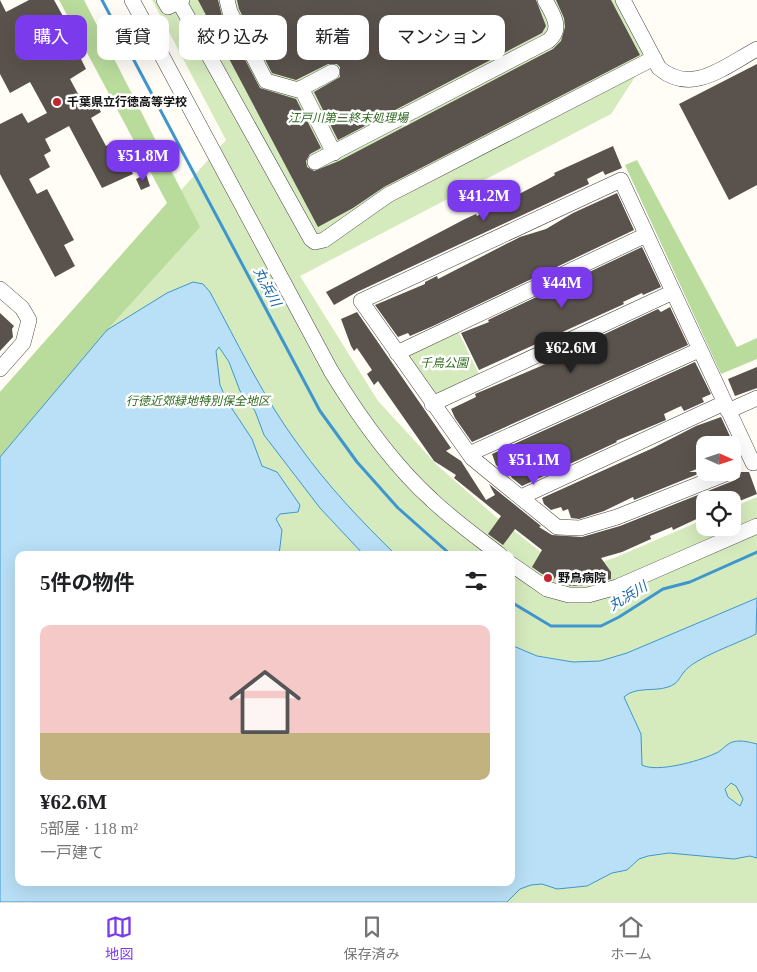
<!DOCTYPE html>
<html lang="ja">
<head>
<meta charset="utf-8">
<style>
  body { margin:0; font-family:"Times New Roman","Noto Sans JP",serif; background:#f2f2f2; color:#202124; height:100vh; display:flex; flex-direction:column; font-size:19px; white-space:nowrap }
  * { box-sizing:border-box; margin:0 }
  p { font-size:16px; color:#757577 }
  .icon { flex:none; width:28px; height:28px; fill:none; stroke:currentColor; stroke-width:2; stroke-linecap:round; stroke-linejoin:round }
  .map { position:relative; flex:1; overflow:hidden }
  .panel { position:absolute; left:15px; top:551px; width:500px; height:335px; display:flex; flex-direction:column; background:#fff; border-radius:10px; box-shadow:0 5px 20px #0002 }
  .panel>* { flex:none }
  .guide { position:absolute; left:15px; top:15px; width:500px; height:45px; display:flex; gap:10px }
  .needle { width:32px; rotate:93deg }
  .tools { position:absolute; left:696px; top:436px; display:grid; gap:10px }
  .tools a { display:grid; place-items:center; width:45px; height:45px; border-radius:10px; background:#fff; box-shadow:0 5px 20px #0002; font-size:25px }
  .price { position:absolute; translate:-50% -42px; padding:0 11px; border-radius:10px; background:#7c3aed; color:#fff; font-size:16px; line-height:32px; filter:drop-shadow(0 1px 2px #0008) }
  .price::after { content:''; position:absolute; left:50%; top:30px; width:15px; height:11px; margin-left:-8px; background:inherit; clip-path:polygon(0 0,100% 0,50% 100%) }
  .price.on { background:#222; color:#fff }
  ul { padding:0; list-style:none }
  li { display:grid; align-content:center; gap:10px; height:265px; padding:0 25px }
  li span { display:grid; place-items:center; height:155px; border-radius:10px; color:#555 }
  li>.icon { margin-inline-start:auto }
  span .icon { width:90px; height:90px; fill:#fffc; stroke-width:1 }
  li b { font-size:21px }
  h2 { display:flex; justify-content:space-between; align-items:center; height:60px; padding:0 25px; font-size:21px }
  .tag { padding:0 18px; border-radius:10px; background:#fff; box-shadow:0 5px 20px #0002; font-size:18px; line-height:45px }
  .tag.on { background:#7c3aed; color:#fff }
  .menu { display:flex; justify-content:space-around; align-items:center; height:70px; border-top:1px solid #e0e0e0; background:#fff; font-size:14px; color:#757577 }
  .menu a { display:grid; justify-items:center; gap:2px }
  .menu .on { color:#7c3aed }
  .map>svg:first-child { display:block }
</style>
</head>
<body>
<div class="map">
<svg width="757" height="902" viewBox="0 0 757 902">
  <rect width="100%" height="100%" fill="#fffdf5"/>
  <path fill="#d5ebbd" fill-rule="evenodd" d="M152 0H618L648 57 611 114 300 276 378 401 438 466 496 517 546 556 583 568 614 558 705 519V528H732L733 507 757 497V902H0V392L226 140ZM19 555H511V882H19Z
    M456 327 480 376 437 396 406 360 408 351Z"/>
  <path fill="#b9dc9c" d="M59 0H84L200 227 107 330 0 457V392L167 203Z
    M637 160 737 347 757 338V359L721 374 625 165Z"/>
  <path fill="#b9e0f7" stroke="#3f96cf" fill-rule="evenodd" d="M193 282 203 284 210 292C238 344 264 399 300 447 328 486 361 521 396 555H364L320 508 264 435 255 411 240 391 229 362 219 347 216 351 220 385 227 401 252 439 262 466 277 472 300 505 298 512 280 514 276 519 282 530 279 555H19V882H511V645L537 656 573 662 600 661 627 653 757 598 756 634C739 643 694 658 684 672 679 678 678 684 668 687 654 692 636 686 624 697L641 734 642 765C657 773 699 761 714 754 721 752 724 746 730 743 738 739 749 742 757 744V858L750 856 734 859 669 853 648 856 639 859 627 870 612 873 587 886 557 889 542 884 531 885 520 889 507 902H0V457L107 330 167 293ZM731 783 736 786 743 799 740 806 728 797 725 789Z"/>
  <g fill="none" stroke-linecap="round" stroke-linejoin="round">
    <path stroke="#3f96cf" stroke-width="3" d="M102 0 320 411 357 462 398 508 451 555
      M511 602 551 626H601L619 617 663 589 690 582 757 552"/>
  </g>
  <path fill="#5a524d" d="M0 0 6 12 29 0H54L64 18 44 29 56 50 72 41 86 69 70 79 84 105 94 100 101 112 91 118 106 146 115 141 133 174 102 188 69 126 45 139 51 151 44 155 50 167 29 179 37 194 47 189 74 240 64 245 75 266 55 277 0 174V124L22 113 28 123 47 113 30 82 10 93 0 74Z
    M198 0H218L222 16 260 88 296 99 321 148 310 154 306 161 307 167 314 171 339 161 553 49 561 41 565 27 564 18 556 0H611L640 55 384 187 353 208 318 227Z
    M237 0H536L546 26 542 33 338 140 314 92 340 77V67L337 64H328L296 80 272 73 239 9Z
    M757 64V185L729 200 679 104Z
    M613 146 622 168 605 175 603 171 587 179 589 184 357 292 334 305 326 292 465 219 476 214 477 216 548 179 555 175 554 173Z
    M146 174 150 186 141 190 136 179Z
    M617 193 634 230 433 326 410 336 408 333 398 337 375 305 425 284V282L437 276 438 279 520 237 546 229 573 213Z
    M642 247 661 287 643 295 642 293 623 302 624 304 479 370 461 333 489 322 488 320Z
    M670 307 688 345 472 442 455 418 451 409 476 397 475 394 574 352 575 348 658 309 661 312Z
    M357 312 451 448 446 451 461 461 486 500 495 495 489 484 541 526 539 527 552 535 582 537 620 526 733 481 740 477 739 472H749L757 494 732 504V500H705V510L702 512 703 516 673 530 672 527 650 536 651 539 622 552 601 558 611 572V579L588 585 570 586 559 572 553 581 551 580 532 567 542 550 515 529 503 545 488 534 501 516 454 478 456 475 434 461 378 381 374 385 367 374 372 370 357 348 354 351 351 346 341 319Z
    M0 313 14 326 12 329 13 337 0 351Z
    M695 362 711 394 702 398 704 402 684 411 681 406 664 414 666 420 616 441 617 442 522 486 512 478 507 468 502 470 496 465 492 454Z
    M757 367V388L735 396 728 379Z
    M721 417 734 445H705V466L689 472H703L634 500 633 497 604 511 579 519 571 518 568 509 563 511 561 507 551 510 544 504 542 498 653 448 696 426Z"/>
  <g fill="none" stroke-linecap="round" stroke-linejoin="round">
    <g stroke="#444" stroke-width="16">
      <path id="minor" d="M132 0 331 371C359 417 391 463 432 500 453 520 477 537 500 555
        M164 0 168 7 182 0
        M178 0 311 239 315 242 324 240 388 195 654 58
        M227 0 230 12 266 81 298 90 332 72
        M623 0 659 68C692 96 725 66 757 49
        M301 88 334 153
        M315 162 548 41C564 29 552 13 545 0
        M0 289 22 308 29 320 23 343 0 369
        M397 353 646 235
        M432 404 673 292
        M728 411 757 398
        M469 454 699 350
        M730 472 617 517 580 528 557 527 472 458 361 301 621 180 753 463
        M521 497 724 403
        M511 564 547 589 569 595H588L617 587 757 526"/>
    </g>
    <use href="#minor" stroke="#fff" stroke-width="15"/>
  </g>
  <g fill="#c4262e" stroke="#fff" stroke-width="2">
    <circle cx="57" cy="102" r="5"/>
    <circle cx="548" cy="578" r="5"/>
  </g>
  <g text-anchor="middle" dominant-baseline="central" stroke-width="5" stroke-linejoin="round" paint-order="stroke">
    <g font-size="12" font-weight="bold" fill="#111" stroke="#fff" text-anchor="start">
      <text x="67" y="102">千葉県立行徳高等学校</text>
      <text x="558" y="578">野鳥病院</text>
    </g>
    <g font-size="12" font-style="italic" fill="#2f6b1f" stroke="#fff">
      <text x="348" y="118">江戸川第二終末処理場</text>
      <text x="444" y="363">千鳥公園</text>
      <text x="198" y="401">行徳近郊緑地特別保全地区</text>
    </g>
    <g font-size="14" font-style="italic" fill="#1768a6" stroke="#fff">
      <text transform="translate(267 287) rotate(62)">丸浜川</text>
      <text transform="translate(628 596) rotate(-31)">丸浜川</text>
    </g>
  </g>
</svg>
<div class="tools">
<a><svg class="needle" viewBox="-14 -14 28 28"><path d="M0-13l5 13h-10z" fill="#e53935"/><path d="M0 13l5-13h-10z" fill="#757577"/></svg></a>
<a><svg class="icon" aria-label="locate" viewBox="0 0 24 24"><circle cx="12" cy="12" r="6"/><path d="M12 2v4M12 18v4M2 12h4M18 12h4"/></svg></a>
</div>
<b class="price" style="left:143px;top:182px">¥51.8M</b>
<b class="price" style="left:484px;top:222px">¥41.2M</b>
<b class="price" style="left:562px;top:309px">¥44M</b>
<b class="price on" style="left:571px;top:374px">¥62.6M</b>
<b class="price" style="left:534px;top:486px">¥51.1M</b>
<div class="guide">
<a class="tag on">購入</a>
<a class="tag">賃貸</a>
<a class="tag">絞り込み</a>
<a class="tag">新着</a>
<a class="tag">マンション</a>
</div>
<section class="panel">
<h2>5件の物件<svg class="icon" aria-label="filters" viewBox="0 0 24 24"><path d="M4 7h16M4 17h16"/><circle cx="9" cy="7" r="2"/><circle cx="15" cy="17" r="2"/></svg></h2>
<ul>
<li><span style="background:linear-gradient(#f6c9c9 70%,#c2b280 0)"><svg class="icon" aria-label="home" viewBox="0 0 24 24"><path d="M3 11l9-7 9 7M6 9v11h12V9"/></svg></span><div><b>¥62.6M</b><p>5部屋 · 118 m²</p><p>一戸建て</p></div></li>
</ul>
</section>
</div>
<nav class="menu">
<a class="on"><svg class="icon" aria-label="map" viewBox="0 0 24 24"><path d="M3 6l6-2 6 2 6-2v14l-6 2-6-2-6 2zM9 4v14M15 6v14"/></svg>地図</a>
<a><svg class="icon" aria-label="saved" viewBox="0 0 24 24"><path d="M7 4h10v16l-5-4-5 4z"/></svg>保存済み</a>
<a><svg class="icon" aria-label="home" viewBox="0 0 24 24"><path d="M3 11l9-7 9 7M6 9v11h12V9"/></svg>ホーム</a>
</nav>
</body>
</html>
